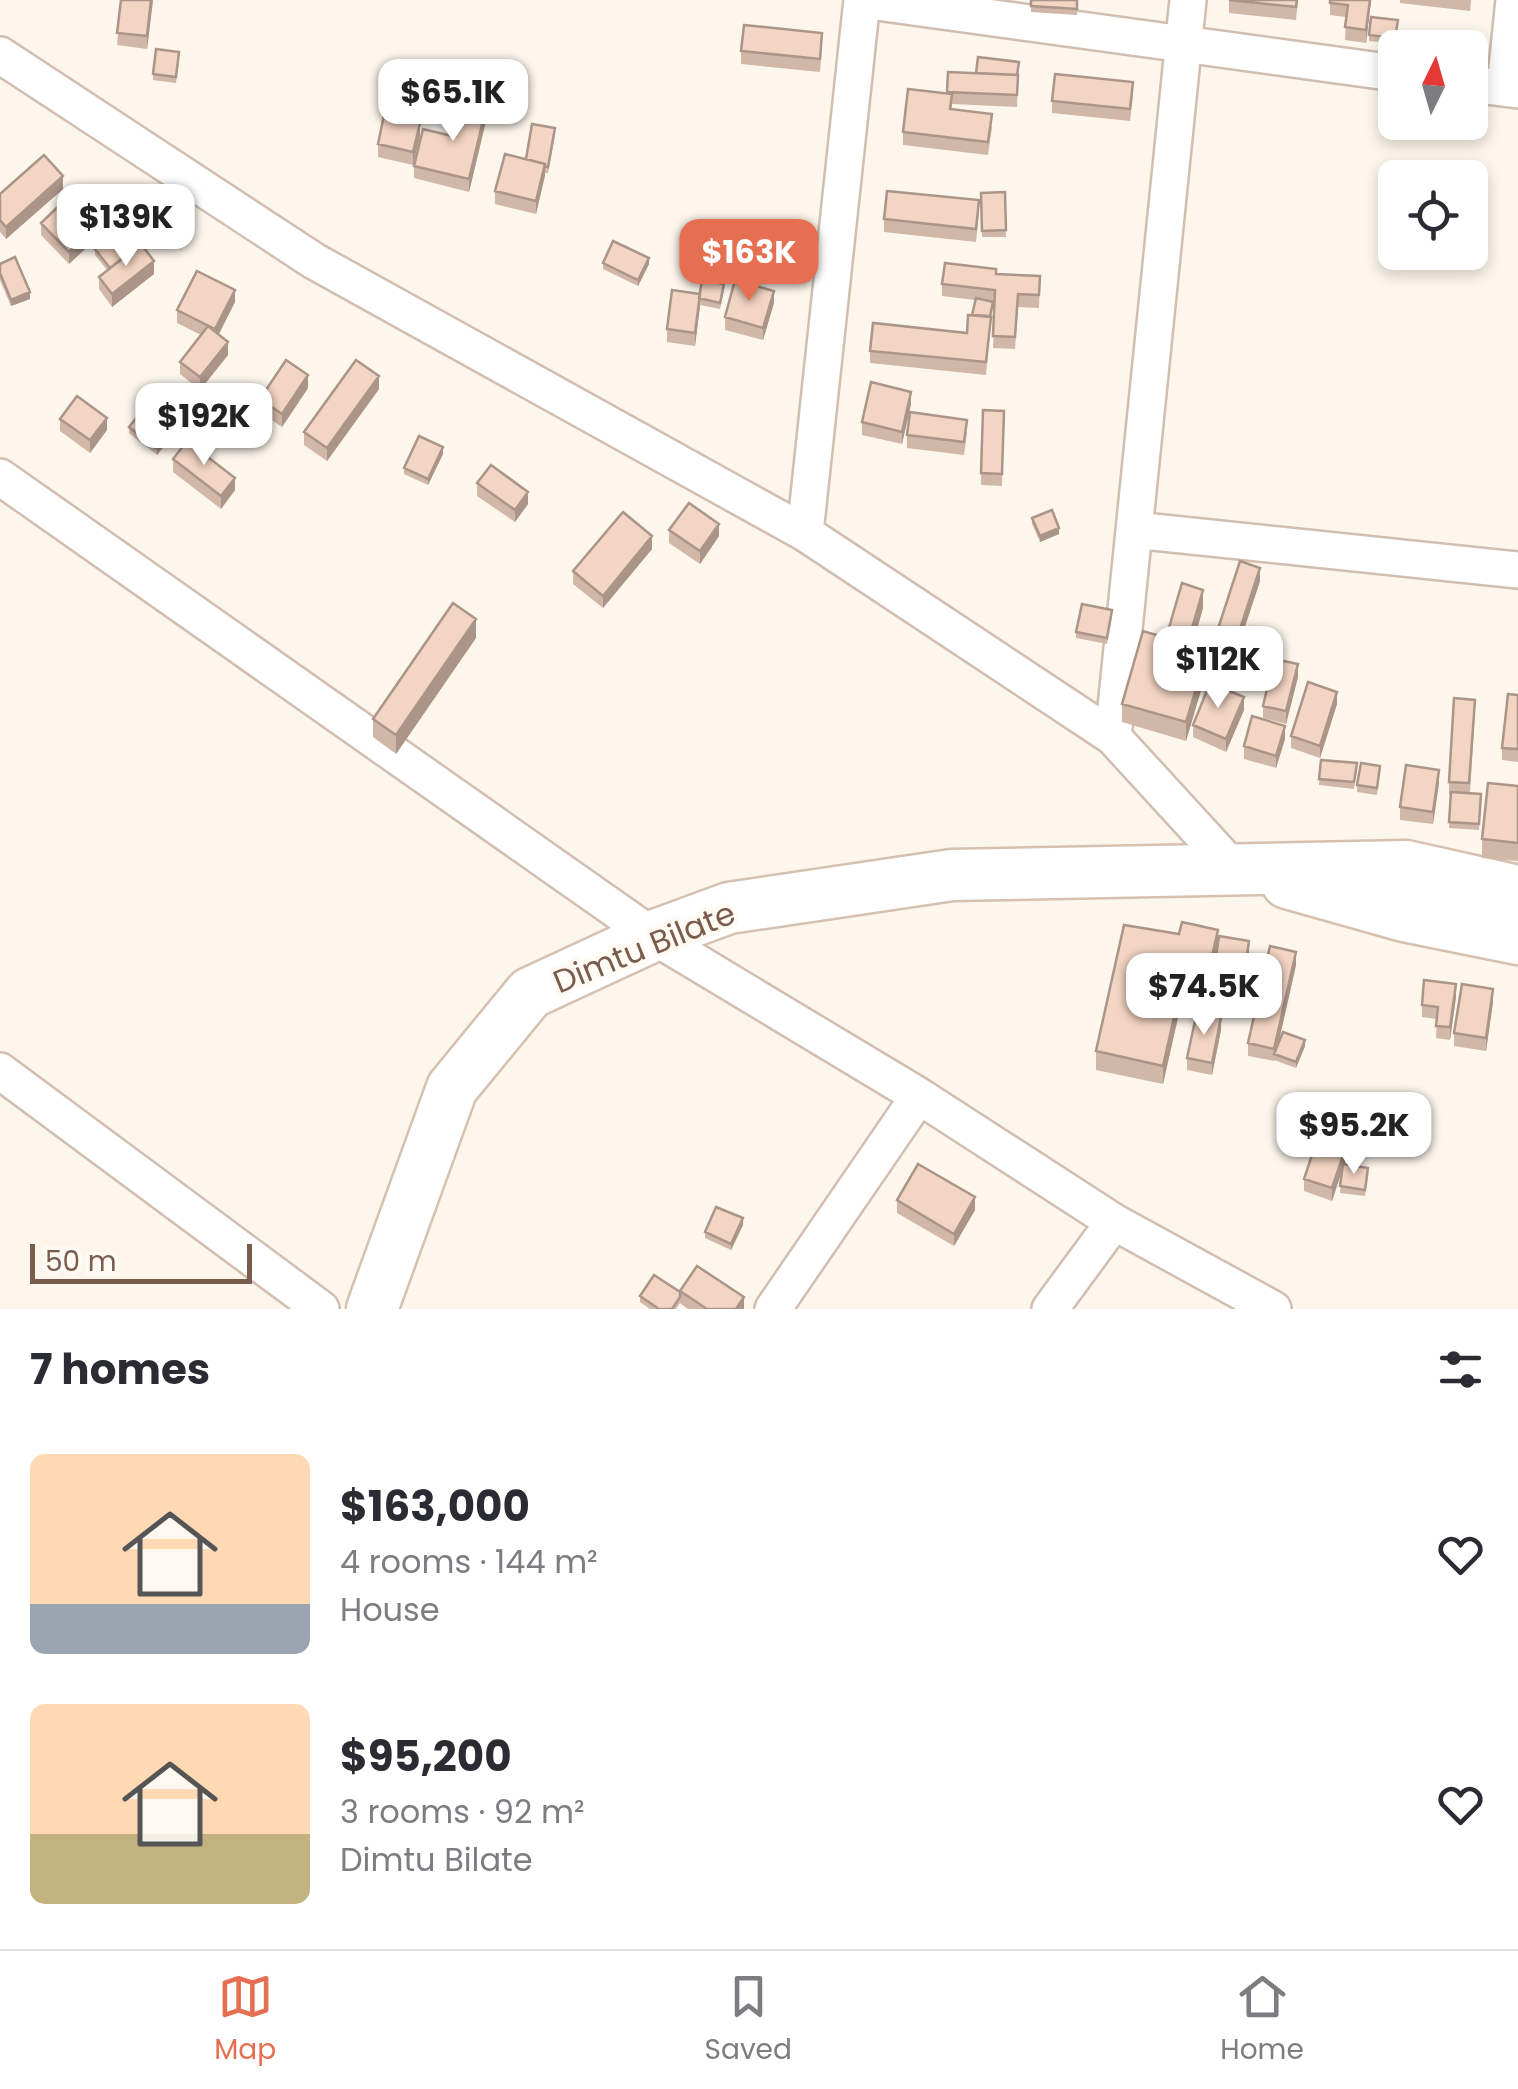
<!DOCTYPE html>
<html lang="en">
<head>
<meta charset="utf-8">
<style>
  body { margin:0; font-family:Poppins,sans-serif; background:#f7f7f7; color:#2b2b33; height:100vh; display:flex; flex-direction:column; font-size:38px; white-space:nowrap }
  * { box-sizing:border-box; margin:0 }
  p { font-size:32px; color:#7c7c81 }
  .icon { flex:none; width:55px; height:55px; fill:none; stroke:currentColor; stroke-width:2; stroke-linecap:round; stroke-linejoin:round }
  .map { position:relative; height:1309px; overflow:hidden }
  .sheet { display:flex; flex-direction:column; background:#fff; flex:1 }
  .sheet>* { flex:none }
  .needle { width:65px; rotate:5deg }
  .buttons { position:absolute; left:1378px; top:30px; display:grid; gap:20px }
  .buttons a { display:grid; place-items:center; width:110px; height:110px; border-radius:15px; background:#fff; box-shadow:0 5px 15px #0003; font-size:50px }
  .scale { position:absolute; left:30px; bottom:25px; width:222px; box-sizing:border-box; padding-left:10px; border:5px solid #7a5c4d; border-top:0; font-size:28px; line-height:35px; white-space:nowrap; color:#7a5c4d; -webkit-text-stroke:8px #fffaf3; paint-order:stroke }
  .price { position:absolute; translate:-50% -85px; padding:0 22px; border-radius:20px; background:#fff; color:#222; font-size:32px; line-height:65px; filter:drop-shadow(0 2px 5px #0008) }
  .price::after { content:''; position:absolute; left:50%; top:60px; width:30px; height:22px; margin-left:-15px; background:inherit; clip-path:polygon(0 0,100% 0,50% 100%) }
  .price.on { background:#e76f51; color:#fff }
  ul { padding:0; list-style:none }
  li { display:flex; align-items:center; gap:30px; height:250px; padding:0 30px }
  li span { display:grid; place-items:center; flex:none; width:280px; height:200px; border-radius:15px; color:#555 }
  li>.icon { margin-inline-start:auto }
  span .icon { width:120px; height:120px; fill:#fffc; stroke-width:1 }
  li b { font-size:42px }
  h2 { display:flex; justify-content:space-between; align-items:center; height:120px; padding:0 30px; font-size:42px }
  .tabs { display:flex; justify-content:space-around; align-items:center; height:140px; border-top:2px solid #e1e1e2; background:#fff; font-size:28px; color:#7c7c81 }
  .tabs a { display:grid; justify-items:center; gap:5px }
  .tabs .on { color:#e76f51 }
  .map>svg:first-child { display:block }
</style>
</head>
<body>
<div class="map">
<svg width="1518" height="1309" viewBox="0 0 1518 1309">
  <rect width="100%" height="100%" fill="#fdf6ec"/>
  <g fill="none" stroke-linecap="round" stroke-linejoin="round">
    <g stroke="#d1beb0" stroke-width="40">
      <path id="street" d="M862 0 1395 73
        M0 55 314 261 805 533 1113 737 1234 869
        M1470 84 1518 90
        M1505 88 1514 0
        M0 477 653 936 919 1096 1114 1222 1273 1309
        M1134 530 1518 570
        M805 533 862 0
        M1113 737 1188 0
        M0 1071 321 1309
        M773 1309 919 1096
        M1050 1309 1114 1222"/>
    </g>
    <g stroke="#d6c0b0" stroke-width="55">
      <path id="secondary" d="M1287 883 1404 916 1518 939
        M372 1309 452 1088 530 993 653 936 729 908 952 875 1406 866 1518 891"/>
    </g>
    <use href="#street" stroke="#fff" stroke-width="35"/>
    <use href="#secondary" stroke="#fff" stroke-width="50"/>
  </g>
  <path fill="#d1b7a8" d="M121 0H153L147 49 117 45Z
    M1031 0H1078L1077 15 1031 12Z
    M1229 0H1298L1296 20 1229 13Z
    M1330 0H1371L1366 43 1345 40 1346 17 1330 15Z
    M1400 0H1471L1470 11 1400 3Z
    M1398 27 1395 44 1369 41V35Z
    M822 46 820 72 741 64V51Z
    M179 58 176 83 153 80V74Z
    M1019 62 1017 107 952 104V109L992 127 988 155 903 145V132L947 94 948 72 976 73Z
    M1133 95 1130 121 1052 113V101Z
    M486 121 469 192 414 178V166L452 136Z
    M555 135 548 173H545L536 214 495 204V191L526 159Z
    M420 136 413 165 378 157V144Z
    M63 189 6 239 0 232V194Z
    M1005 192 1006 237H982L981 193Z
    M979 213 976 242 884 232V219Z
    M41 223 98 237 69 264 41 235Z
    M95 249 154 274 112 307 99 289V277L107 270 95 255Z
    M603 263 649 264 638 286 603 269Z
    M0 264 30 299 11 306 0 280Z
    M996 274 1040 276 1039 308 1018 307 1015 349 993 348 995 303 993 302 986 375 870 363V351L967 333 975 300 942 296V284Z
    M724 291 720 309 700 305 695 346 667 342V329L700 294Z
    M235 302 218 334 228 355 200 390 180 374V362L201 335 177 323V310Z
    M774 303 763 340 725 330V317Z
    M308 388 282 427 260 412V399Z
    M379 389 327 461 304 445V432Z
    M911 404 902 444 862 435V422Z
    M983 410 1004 411 1002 486 981 485Z
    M60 419 107 430 90 453 60 431Z
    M129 427 170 439 157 455 129 433Z
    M967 432 964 455 907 448V435Z
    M443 454 428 485 404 474V468Z
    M173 459 235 490 221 509 173 472Z
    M477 483 528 504 515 522 477 496Z
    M1032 518 1059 534 1040 542 1032 524Z
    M669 530 719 536 700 564 669 543Z
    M652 549 603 608 573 584V571Z
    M1260 581 1224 689 1244 710 1226 752 1193 737V725L1207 692 1202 691V687L1186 741 1122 722V704L1166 638 1203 608 1190 654 1205 668Z
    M1112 616 1107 644 1076 638V632Z
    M476 638 396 754 373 737V719Z
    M1298 677 1286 724 1263 718V706Z
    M1518 695V762L1502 760V748Z
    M1337 704 1320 758 1291 748V736Z
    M1475 712 1470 793 1481 794 1479 830 1449 828 1451 795H1449V782Z
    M1285 739 1276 768 1244 759V746Z
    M1321 760 1357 770 1354 789 1319 785Z
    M1380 772 1377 795 1357 792V785Z
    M1439 783 1433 824 1400 820V807Z
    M1518 786V861L1482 858V839Z
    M1218 943 1249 953 1241 1009 1211 1005V992L1216 957 1204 1010 1181 1004 1163 1084 1096 1070V1051Z
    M1296 965 1278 1044 1305 1046 1296 1068 1274 1060V1061L1248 1056V1043Z
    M1456 997 1450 1040 1436 1038 1437 1019 1422 1017V1005Z
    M1493 1002 1486 1051 1454 1046V1033Z
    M1221 1030 1212 1075 1187 1070V1058Z
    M1348 1153 1344 1164 1368 1174 1365 1196 1340 1193 1342 1170 1332 1201 1304 1191V1179Z
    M897 1200 975 1210 954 1246 897 1213Z
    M743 1225 731 1250 705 1238V1232Z
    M680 1292 744 1309H688L680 1303 676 1309H650L640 1302V1296Z"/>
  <path fill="#aa9588" d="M151 0H153L147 49V36Z
    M1370 0H1371L1366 43V30Z
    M486 108V121L469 192V179Z
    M420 123V136L413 165V152Z
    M545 164V176L536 214V201Z
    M63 176V189L6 239V227Z
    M98 225V237L69 264V252Z
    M649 258V264L638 286V280Z
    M154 261V274L112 307V294Z
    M235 290V302L215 342V329Z
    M774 291V303L763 340V328Z
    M30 292V299L11 306V300Z
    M700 294V306L695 346V333Z
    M228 342V355L200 390V377Z
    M308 375V388L282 427V414Z
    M379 376V389L327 461V448Z
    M911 392V404L902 444V432Z
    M107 418V430L90 453V440Z
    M170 432V439L157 455V449Z
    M443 447V454L428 485V479Z
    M235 478V490L221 509V496Z
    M528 492V504L515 522V510Z
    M719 524V536L700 564V551Z
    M1059 528V534L1040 542V536Z
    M652 536V549L603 608V596Z
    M1260 568V581L1222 697V684Z
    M1203 590V608L1185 671V652Z
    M476 619V638L396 754V735Z
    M1205 658V677L1202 678V687L1186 741V722Z
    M1298 664V677L1286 724V711Z
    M1337 692V704L1320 758V746Z
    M1244 697V710L1226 752V739Z
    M1285 726V739L1276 768V756Z
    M1439 770V783L1433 824V812Z
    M1218 930V948L1204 1010V991Z
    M1249 941V953L1241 1009V996Z
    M1296 952V965L1276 1054H1274V1061V1049Z
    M1456 984V997L1450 1040V1027Z
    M1181 986V1004L1163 1084V1066Z
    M1493 989V1002L1486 1051V1038Z
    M1221 1017V1030L1212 1075V1063Z
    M1305 1040V1046L1296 1068V1062Z
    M1348 1141V1153L1332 1201V1188Z
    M975 1197V1210L954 1246V1234Z
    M743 1218V1225L731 1250V1244Z
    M744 1297V1309H736Z"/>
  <path fill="#f3d5c3" stroke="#aa9588" stroke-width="2.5" d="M121 0H151L147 36 117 33Z
    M1031 0H1077V9L1031 6Z
    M1229 0H1297L1296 7Z
    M1330 0H1370L1366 30 1345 27 1348 5 1330 3Z
    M1371 17 1398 20 1395 38 1369 35Z
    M744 25 822 33 820 59 741 51Z
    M156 49 179 52 176 77 153 74Z
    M978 57 1019 62 1017 75 976 73Z
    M948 72 1018 75 1017 95 947 92Z
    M1055 74 1133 82 1130 109 1052 101Z
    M908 89 952 94 950 109 992 114 988 142 903 132Z
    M461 102 486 108 469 179 414 166 423 129 452 136Z
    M384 115 420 123 413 152 378 144Z
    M532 124 555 128 548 167 545 166V164L526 159Z
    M505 154 545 164 536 201 495 191Z
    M44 155 63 176 6 227 0 220V194Z
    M887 191 979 200 976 229 884 219Z
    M1005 192 1006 230 982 231 981 193Z
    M70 195 98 225 69 252 41 223Z
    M124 227 138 246 110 268 95 249Z
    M613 241 649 258 638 280 603 263Z
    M141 244 154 261 112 294 99 277Z
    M15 257 30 292 11 300 0 273V264Z
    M945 263 996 269V274L1040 276 1039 295 1018 294 1015 337 993 336 995 290 942 284Z
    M197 271 235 290 215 329 177 310Z
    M702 280 724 284 720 303 699 298Z
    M735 280 774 291 763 328 725 317Z
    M672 290 700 294 695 333 667 329Z
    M976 298 993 302 990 316 972 315Z
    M968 315 991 317 986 362 870 351 873 323 967 333Z
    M208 326 228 342 200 377 180 362Z
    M286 360 308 375 282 414 260 399Z
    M356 360 379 376 327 448 304 432Z
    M871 382 911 392 902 432 862 422Z
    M77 396 107 418 90 440 60 419Z
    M983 410 1004 411 1002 474 981 473Z
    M142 411 170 432 157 449 129 427Z
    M910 412 967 420 964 442 907 435Z
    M419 436 443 447 428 479 404 468Z
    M187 441 235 478 221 496 173 459Z
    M491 465 528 492 515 510 477 483Z
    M689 503 719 524 700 551 669 530Z
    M1052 510 1059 528 1040 536 1032 518Z
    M623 512 652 536 603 596 573 571Z
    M1240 561 1260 568 1222 684 1202 678Z
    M1182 583 1203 590 1185 652 1205 658 1186 722 1122 704 1143 631 1166 638Z
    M453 603 476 619 396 735 373 719Z
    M1082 604 1112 610 1107 638 1076 632Z
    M1274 659 1298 664 1286 711 1263 706Z
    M1308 682 1337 692 1320 746 1291 736Z
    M1210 683 1244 697 1226 739 1193 725Z
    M1508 694 1518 695V749L1502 748Z
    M1454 698 1475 700 1469 783 1449 782Z
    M1252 716 1285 726 1276 756 1244 746Z
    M1321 760 1357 763 1354 782 1319 779Z
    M1361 763 1380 766 1377 788 1357 785Z
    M1406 765 1439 770 1433 812 1400 807Z
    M1488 783 1518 786V843L1482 839Z
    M1451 792 1481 794 1479 824 1449 822Z
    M1182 922 1218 930 1204 991 1181 986 1163 1066 1096 1051 1124 925 1179 934Z
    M1219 936 1249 941 1241 996 1211 992Z
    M1270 946 1296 952 1274 1049 1248 1043Z
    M1424 980 1456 984 1450 1027 1436 1026 1438 1007 1422 1005Z
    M1462 984 1493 989 1486 1038 1454 1033Z
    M1197 1012 1221 1017 1212 1063 1187 1058Z
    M1283 1032 1305 1040 1296 1062 1274 1054Z
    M1320 1131 1348 1141 1332 1188 1304 1179Z
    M918 1164 975 1197 954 1234 897 1200Z
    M1343 1164 1368 1168 1365 1190 1340 1186Z
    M716 1207 743 1218 731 1244 705 1232Z
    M697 1266 744 1297 736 1309H707L680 1291Z
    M654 1275 680 1292V1297L672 1309H659L640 1296Z"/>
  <g text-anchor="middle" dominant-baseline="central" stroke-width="9" stroke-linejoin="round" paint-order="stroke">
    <g font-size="32" fill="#7a5c4d" stroke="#fffaf3">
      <text transform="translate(644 947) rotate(-22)">Dimtu Bilate</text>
    </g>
  </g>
</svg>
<div class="buttons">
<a><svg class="needle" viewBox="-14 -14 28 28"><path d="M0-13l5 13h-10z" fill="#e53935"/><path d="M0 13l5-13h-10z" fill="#7c7c81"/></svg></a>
<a><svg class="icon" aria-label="locate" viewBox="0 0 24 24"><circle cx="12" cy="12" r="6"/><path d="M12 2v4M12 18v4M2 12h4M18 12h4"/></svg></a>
</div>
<div class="scale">50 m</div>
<b class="price" style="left:453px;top:144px">$65.1K</b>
<b class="price" style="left:126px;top:269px">$139K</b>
<b class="price on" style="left:749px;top:304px">$163K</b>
<b class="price" style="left:204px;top:468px">$192K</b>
<b class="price" style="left:1218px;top:711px">$112K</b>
<b class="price" style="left:1204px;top:1038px">$74.5K</b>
<b class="price" style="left:1354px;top:1177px">$95.2K</b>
</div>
<section class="sheet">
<h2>7 homes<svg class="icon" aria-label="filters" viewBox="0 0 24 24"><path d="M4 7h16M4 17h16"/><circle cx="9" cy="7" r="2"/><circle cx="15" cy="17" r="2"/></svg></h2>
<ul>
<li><span style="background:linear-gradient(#ffd9b3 75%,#9aa5b1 0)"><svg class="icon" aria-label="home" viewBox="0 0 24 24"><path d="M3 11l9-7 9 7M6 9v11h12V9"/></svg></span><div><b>$163,000</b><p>4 rooms · 144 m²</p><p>House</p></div><svg class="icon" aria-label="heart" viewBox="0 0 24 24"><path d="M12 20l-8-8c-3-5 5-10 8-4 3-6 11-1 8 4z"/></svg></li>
<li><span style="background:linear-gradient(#ffd9b3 65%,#c2b280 0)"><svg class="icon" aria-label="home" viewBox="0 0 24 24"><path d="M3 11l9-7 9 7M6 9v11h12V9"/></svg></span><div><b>$95,200</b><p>3 rooms · 92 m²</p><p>Dimtu Bilate</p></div><svg class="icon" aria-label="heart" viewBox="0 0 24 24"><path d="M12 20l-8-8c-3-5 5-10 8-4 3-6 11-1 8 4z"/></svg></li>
</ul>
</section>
<nav class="tabs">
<a class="on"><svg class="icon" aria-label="map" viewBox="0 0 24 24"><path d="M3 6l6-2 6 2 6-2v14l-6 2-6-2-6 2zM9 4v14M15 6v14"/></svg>Map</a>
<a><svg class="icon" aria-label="saved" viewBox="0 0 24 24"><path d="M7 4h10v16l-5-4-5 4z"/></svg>Saved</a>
<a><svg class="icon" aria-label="home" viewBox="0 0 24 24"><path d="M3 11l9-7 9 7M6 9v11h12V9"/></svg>Home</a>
</nav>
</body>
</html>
